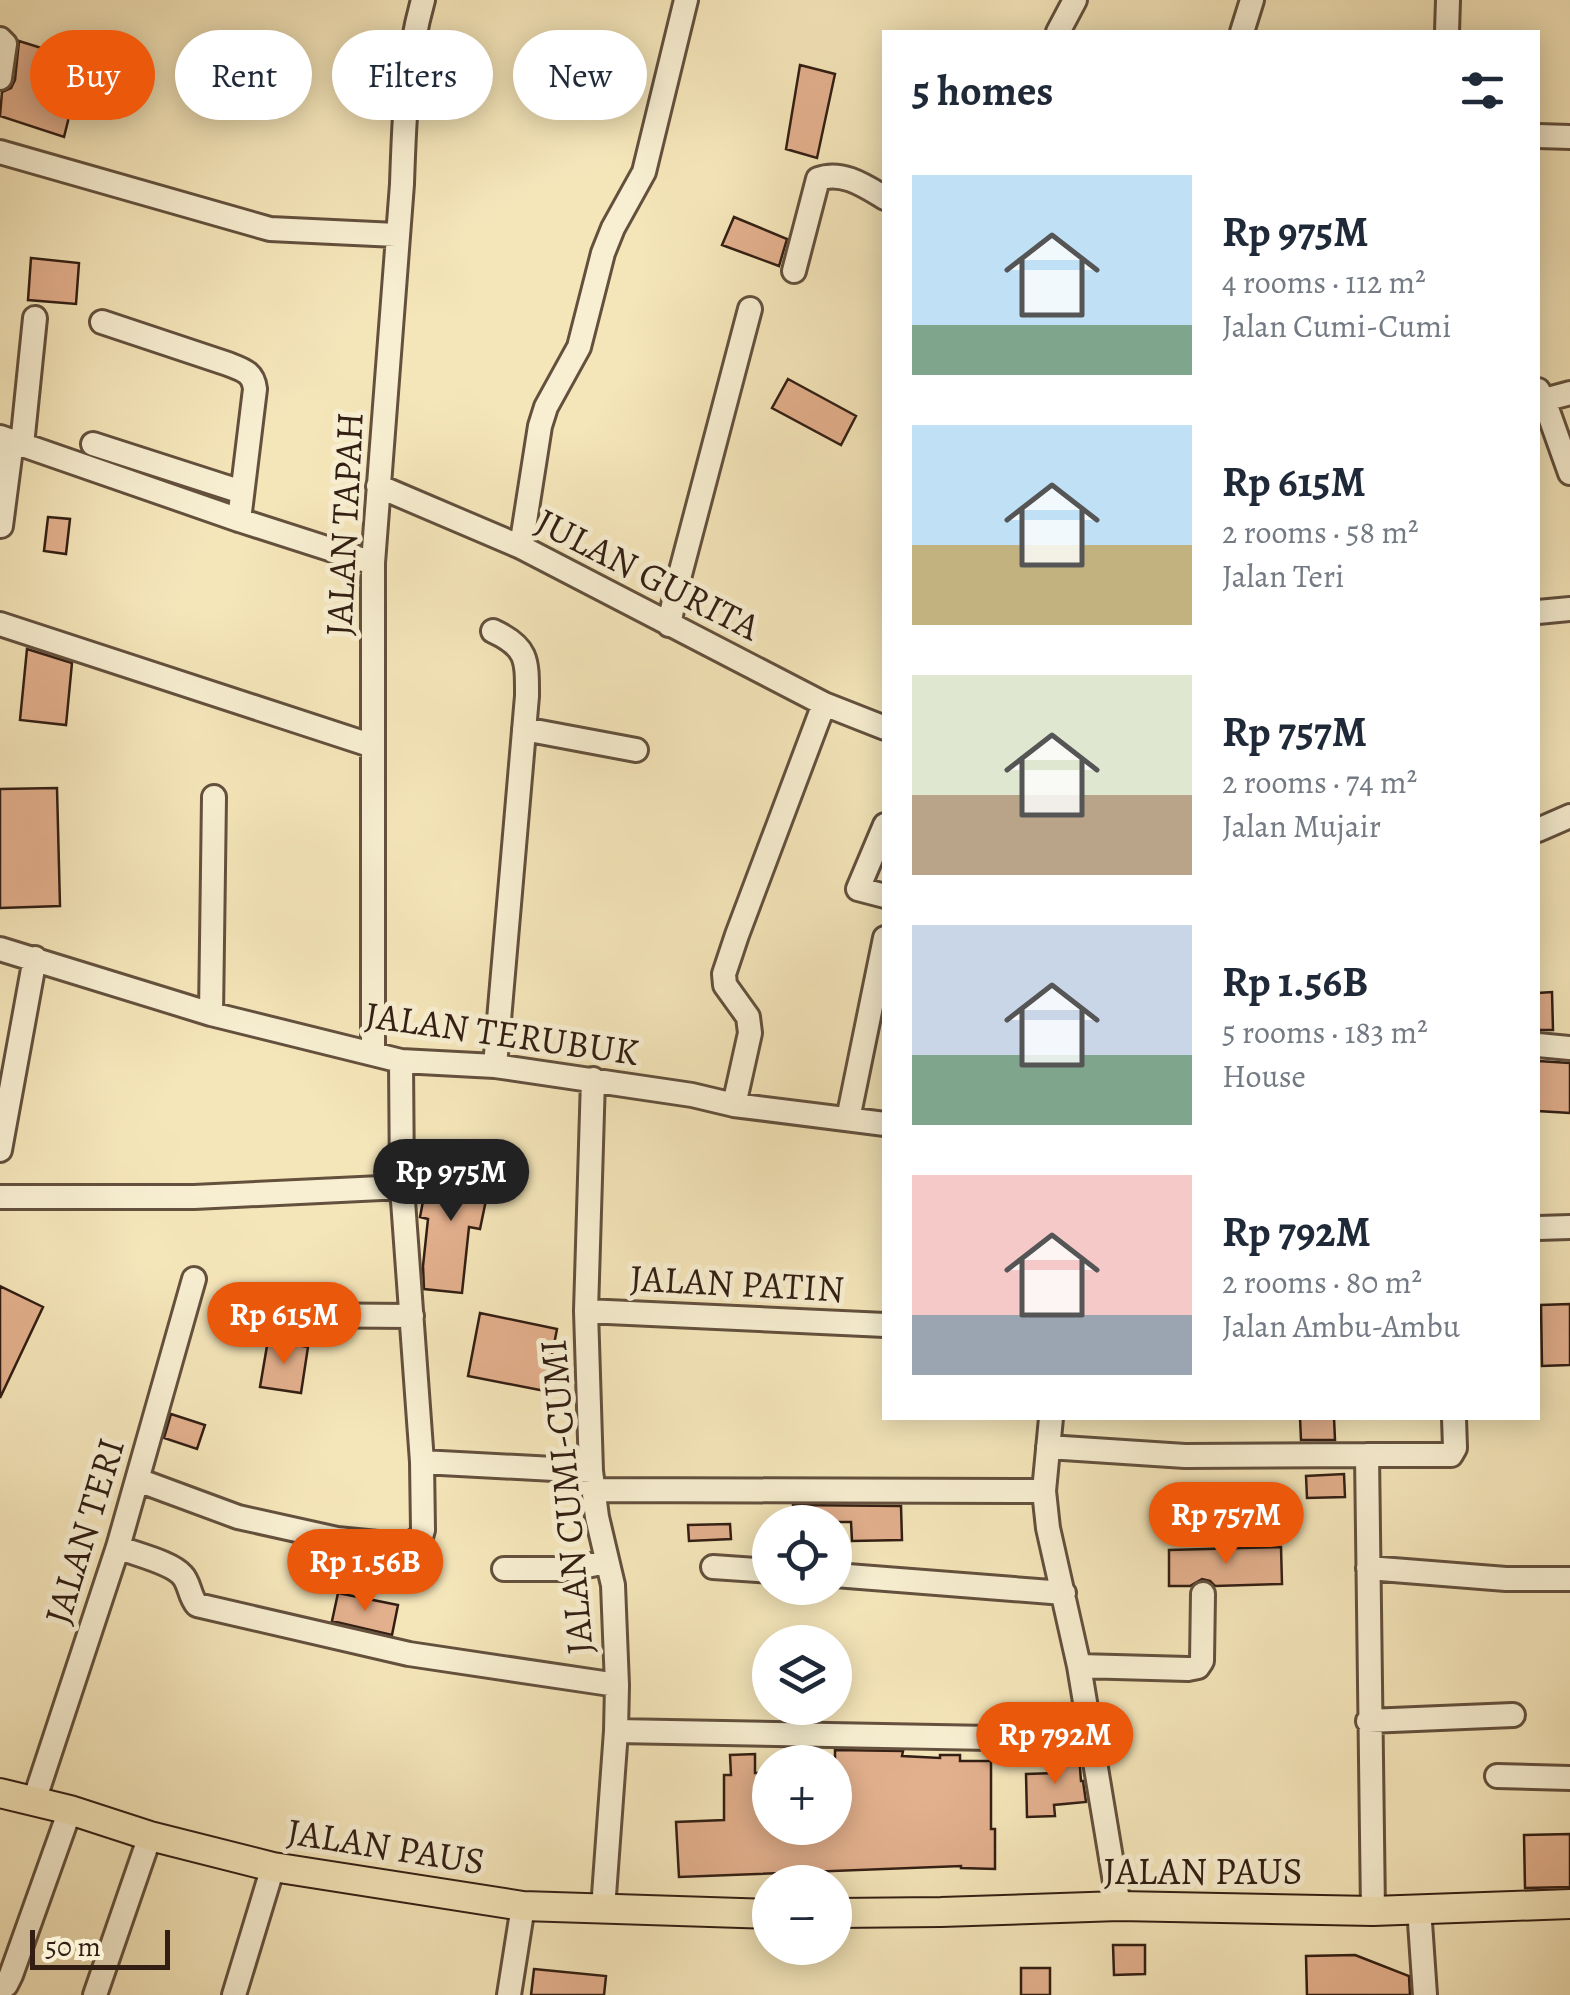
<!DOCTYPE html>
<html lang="en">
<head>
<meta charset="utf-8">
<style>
  body { margin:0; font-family:Alegreya,serif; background:#f2f2f3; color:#1f2937; height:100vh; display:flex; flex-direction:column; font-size:38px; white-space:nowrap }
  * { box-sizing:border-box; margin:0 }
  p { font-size:32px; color:#747a83 }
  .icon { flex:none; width:55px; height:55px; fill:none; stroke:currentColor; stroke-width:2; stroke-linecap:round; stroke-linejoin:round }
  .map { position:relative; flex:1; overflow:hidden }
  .details { position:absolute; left:882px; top:30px; width:658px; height:1390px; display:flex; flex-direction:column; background:#fff; border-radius:0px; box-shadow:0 5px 25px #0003 }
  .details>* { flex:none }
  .banner { position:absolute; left:30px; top:30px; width:702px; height:90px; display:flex; gap:20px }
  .tools { position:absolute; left:752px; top:1505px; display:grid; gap:20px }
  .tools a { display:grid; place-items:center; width:100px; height:100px; border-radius:50%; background:#fff; box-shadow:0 5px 25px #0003; font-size:50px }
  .scale { position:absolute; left:30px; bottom:25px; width:140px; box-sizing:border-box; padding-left:10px; border:5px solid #321e13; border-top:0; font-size:28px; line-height:35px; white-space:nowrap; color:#321e13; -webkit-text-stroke:8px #f8efd2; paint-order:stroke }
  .price { position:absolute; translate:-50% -85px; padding:0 22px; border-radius:35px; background:#ea580c; color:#fff; font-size:32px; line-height:65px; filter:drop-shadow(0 2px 5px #0008) }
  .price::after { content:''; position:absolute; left:50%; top:60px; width:30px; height:22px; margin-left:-15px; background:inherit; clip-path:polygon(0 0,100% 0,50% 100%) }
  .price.current { background:#222; color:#fff }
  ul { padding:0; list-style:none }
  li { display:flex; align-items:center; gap:30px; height:250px; padding:0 30px }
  li span { display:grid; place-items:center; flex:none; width:280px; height:200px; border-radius:0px; color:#555 }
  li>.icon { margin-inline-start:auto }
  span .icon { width:120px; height:120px; fill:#fffc; stroke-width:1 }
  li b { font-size:42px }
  h2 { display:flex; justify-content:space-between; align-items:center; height:120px; padding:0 30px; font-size:42px }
  .chip { padding:0 35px; border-radius:45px; background:#fff; box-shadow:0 5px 25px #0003; font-size:35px; line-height:90px }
  .chip.current { background:#ea580c; color:#fff }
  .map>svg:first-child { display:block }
</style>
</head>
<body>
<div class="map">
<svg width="1570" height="1995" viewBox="0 0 1570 1995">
  <rect width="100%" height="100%" fill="#f5e6ba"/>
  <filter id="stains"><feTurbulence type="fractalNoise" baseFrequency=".002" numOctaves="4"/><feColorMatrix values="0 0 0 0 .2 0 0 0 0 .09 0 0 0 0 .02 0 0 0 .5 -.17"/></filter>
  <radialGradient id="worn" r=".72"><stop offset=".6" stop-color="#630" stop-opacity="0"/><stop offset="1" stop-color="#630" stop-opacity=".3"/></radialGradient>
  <path fill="#e3b08d" stroke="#321e13" stroke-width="2.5" d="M19 41 83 61 64 137 0 116 2 92 11 88 15 80Z
    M800 65 835 74 817 158 786 149Z
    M734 217 787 239 779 266 722 245Z
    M31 258 79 263 76 304 28 300Z
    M788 379 856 416 841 445 772 408Z
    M48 517 70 519 66 554 44 551Z
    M27 649 72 663 66 725 20 720Z
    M57 788 60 906 0 908V789Z
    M1552 992 1553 1030H1538V993Z
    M1538 1061 1570 1063V1113L1538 1111Z
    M430 1164 491 1176 480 1229 469 1227 462 1293 424 1289 423 1266 428 1219 420 1217Z
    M0 1286 43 1307 0 1398Z
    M1570 1304V1365L1542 1366 1541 1305Z
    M480 1313 557 1329 545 1391 468 1376Z
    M268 1340 308 1347 301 1393 260 1387Z
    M171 1414 205 1425 197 1449 164 1438Z
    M1300 1418H1334L1335 1440H1301Z
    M1344 1474 1345 1497 1307 1498 1306 1476Z
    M793 1505 901 1506 902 1540 852 1541 851 1522H794Z
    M730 1524 731 1539 689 1541 688 1525Z
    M1281 1547 1282 1584 1215 1586 1210 1581 1202 1579 1190 1586H1169V1550Z
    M338 1593 398 1605 392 1635 332 1621Z
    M835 1750 903 1751 902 1756 940 1758V1755H960V1761H991V1829H995V1869L961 1868V1866L679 1877 676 1822 724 1820V1775H731L730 1755 755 1754V1773H766L767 1818H770V1828H835Z
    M1054 1754 1079 1755 1081 1781H1083L1086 1802 1054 1805 1055 1816 1027 1817 1026 1774 1055 1773Z
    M1570 1834V1887L1525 1888 1524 1835Z
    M1113 1945H1145V1974L1114 1975Z
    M1355 1955 1409 1976 1410 1995H1307L1306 1956Z
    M1021 1968H1050V1995H1021Z
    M534 1969 606 1976 604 1995H531Z"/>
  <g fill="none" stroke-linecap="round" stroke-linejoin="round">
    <g stroke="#63503d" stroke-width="28">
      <path id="minor" d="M1058 32 1075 0
        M1242 32 1252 0
        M1447 32 1448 0
        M0 39 5 44 0 78
        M1538 136 1570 137
        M0 152 270 229 396 235
        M794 271 818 179C842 170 865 186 885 198
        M102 322 228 364C243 370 253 372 255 389L239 520
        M1538 390 1544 400 1570 473
        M1544 400 1570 393
        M0 437 239 520 373 563
        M93 444 242 492
        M22 445 35 318
        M378 486 521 547 824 704 885 728
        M1 526 12 441
        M521 547 540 426 546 407 579 347 603 253 613 228 644 172 686 0
        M1538 612 1570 609
        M0 624 373 746
        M669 625 677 586 750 309
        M493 631C528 647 527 660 527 696L495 1066
        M524 729 636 750
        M885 825 858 889 885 896
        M1538 830 1570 816
        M0 949 211 1014 401 1061 495 1066 692 1095 734 1105 885 1124
        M211 1014 214 797
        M1538 1045 1570 1048
        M373 1054V563L402 184C404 122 406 60 423 0
        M593 1079 586 1311 591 1471 597 1517 613 1585 617 1685 616 1731 603 1909
        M734 1105 750 1033 748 1017 725 985 724 974 737 935 824 704
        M848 1119 885 938
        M0 1150 35 958
        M0 1197H194L402 1187
        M1538 1228 1570 1227
        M586 1311 885 1325
        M281 1315 412 1316
        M1051 1418 1044 1491 1048 1528 1079 1666 1119 1906
        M1048 1447 1185 1456 1367 1455
        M422 1462 591 1471
        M138 1480 238 1517 337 1539 398 1545 409 1544 421 1537 423 1530 422 1462 402 1187 401 1061
        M593 1490 1044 1491
        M118 1547C134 1554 171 1562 182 1575 190 1583 189 1596 197 1605L409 1654 617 1685
        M713 1567 770 1571
        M1368 1568 1506 1579H1570
        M504 1569H571L607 1562
        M835 1575 1064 1593
        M1079 1666 1188 1669 1198 1667 1202 1661 1203 1594
        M1368 1721 1513 1715
        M616 1731 1092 1740
        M1497 1776 1570 1778
        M34 1801 118 1547 194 1279
        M1419 1908 1425 1995
        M1373 1911 1367 1455H1451L1455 1448 1454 1418
        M0 1989 6 1985 11 1975 70 1810
        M95 1995 150 1836
        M234 1995 273 1867
        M509 1995 523 1906"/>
    </g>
    <g stroke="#321e13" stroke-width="32">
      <path id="major" d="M0 1793 70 1810 150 1836 273 1867 523 1906 770 1914
        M835 1913 941 1912 1119 1906 1373 1911 1570 1904"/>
    </g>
    <use href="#minor" stroke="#f8efd2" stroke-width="22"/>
    <use href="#major" stroke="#f5e6ba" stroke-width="28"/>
  </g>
  <g text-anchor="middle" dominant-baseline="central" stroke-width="10" stroke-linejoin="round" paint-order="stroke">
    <g font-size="38" fill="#321e13" stroke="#f8efd2">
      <text transform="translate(344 524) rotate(-87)">JALAN TAPAH</text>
      <text transform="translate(648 574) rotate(27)">JULAN GURITA</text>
      <text transform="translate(502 1033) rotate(8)">JALAN TERUBUK</text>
      <text transform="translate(737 1283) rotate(3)">JALAN PATIN</text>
      <text transform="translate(566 1497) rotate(-95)">JALAN CUMI-CUMI</text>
      <text transform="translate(84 1531) rotate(-73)">JALAN TERI</text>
      <text transform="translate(386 1846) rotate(9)">JALAN PAUS</text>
      <text x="1203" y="1871">JALAN PAUS</text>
    </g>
  </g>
  <rect width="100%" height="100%" filter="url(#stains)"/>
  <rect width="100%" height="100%" fill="url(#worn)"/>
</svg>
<div class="tools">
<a><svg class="icon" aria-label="locate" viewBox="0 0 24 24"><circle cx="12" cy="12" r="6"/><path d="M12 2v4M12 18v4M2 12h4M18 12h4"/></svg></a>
<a><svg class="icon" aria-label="layers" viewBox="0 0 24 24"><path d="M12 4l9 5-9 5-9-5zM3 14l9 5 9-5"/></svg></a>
<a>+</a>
<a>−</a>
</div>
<div class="scale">50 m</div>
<b class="price current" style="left:451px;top:1224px">Rp 975M</b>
<b class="price" style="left:284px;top:1367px">Rp 615M</b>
<b class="price" style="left:1226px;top:1567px">Rp 757M</b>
<b class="price" style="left:365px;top:1614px">Rp 1.56B</b>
<b class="price" style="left:1055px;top:1787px">Rp 792M</b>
<div class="banner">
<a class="chip current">Buy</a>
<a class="chip">Rent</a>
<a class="chip">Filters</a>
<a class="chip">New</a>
</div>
<section class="details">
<h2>5 homes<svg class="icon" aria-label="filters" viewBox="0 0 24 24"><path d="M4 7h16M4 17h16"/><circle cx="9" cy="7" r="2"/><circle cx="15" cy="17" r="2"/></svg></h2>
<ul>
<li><span style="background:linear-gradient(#bfe0f5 75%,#7fa58c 0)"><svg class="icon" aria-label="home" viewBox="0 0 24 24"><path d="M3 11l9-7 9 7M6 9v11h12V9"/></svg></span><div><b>Rp 975M</b><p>4 rooms · 112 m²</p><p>Jalan Cumi-Cumi</p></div></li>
<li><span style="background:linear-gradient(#bfe0f5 60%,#c2b280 0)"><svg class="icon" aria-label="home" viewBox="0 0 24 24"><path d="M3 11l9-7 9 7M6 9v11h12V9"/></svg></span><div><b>Rp 615M</b><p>2 rooms · 58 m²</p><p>Jalan Teri</p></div></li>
<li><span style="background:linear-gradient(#dfe7d0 60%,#b9a48a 0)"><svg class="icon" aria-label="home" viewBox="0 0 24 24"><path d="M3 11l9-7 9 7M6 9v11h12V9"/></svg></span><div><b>Rp 757M</b><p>2 rooms · 74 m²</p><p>Jalan Mujair</p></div></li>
<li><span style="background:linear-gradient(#c9d6e8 65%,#7fa58c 0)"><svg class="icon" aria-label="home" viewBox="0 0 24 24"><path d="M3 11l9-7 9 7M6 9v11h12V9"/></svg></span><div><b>Rp 1.56B</b><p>5 rooms · 183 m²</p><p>House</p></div></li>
<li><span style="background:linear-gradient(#f6c9c9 70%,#9aa5b1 0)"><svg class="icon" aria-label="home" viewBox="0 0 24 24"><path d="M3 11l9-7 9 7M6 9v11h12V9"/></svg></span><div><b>Rp 792M</b><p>2 rooms · 80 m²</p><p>Jalan Ambu-Ambu</p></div></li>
</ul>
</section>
</div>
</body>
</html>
